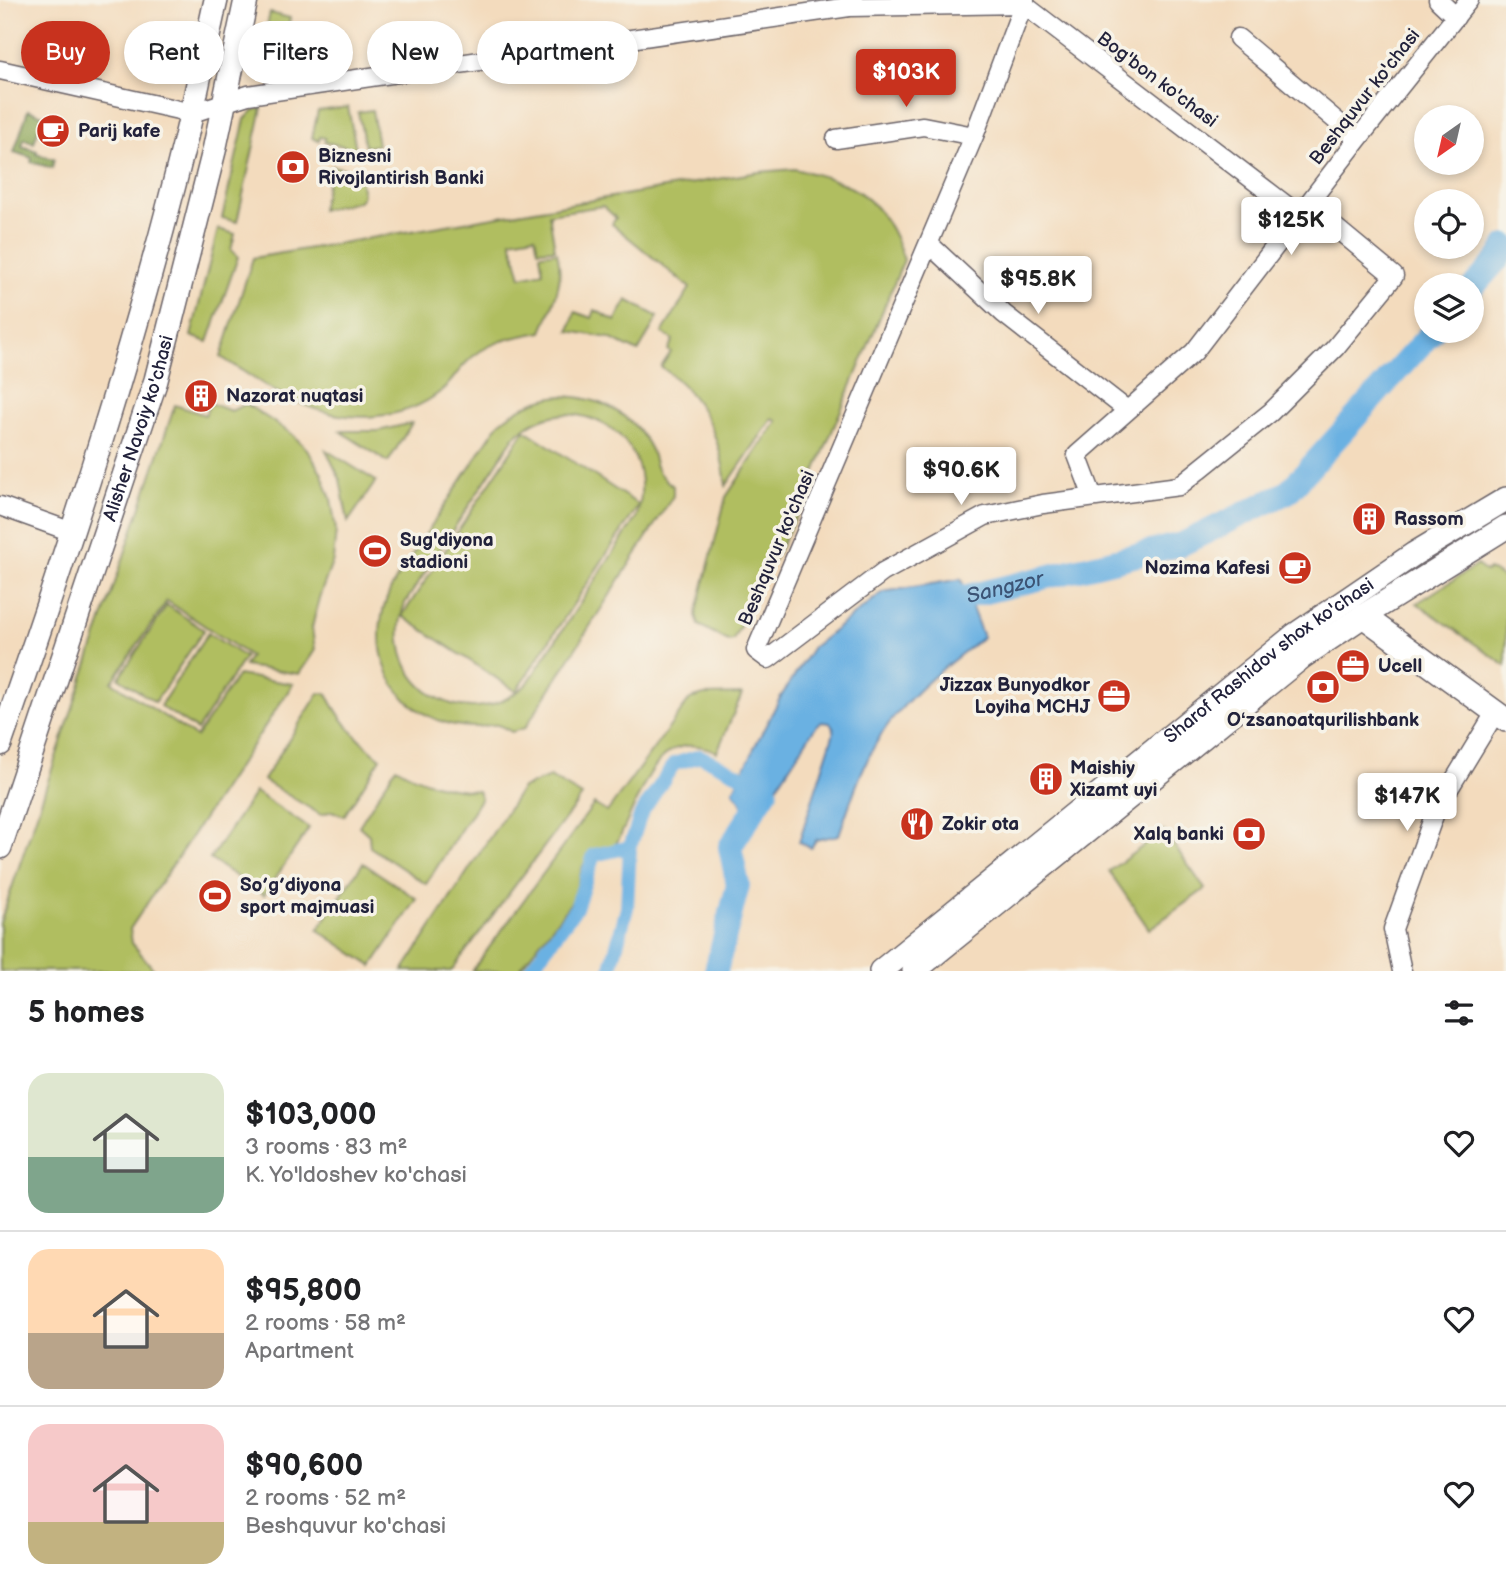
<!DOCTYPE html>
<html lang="en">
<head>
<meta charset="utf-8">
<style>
  body { margin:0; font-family:"Balsamiq Sans",sans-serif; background:#f6f6f6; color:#202124; height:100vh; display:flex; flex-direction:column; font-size:26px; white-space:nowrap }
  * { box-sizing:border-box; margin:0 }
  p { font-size:23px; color:#757577 }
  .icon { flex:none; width:38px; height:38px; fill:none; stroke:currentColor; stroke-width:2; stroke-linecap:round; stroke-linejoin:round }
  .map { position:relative; height:971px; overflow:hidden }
  .panel { display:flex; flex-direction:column; background:#fff; flex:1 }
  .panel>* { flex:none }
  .top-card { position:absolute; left:21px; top:21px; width:700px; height:63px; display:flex; gap:14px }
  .needle { width:46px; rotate:214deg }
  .controls { position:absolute; left:1414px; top:105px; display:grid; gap:14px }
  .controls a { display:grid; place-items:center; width:70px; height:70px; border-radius:50%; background:#fff; box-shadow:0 4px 10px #0003; font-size:35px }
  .price { position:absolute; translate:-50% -60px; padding:0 16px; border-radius:7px; background:#fff; color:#222; font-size:23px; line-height:46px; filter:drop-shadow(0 2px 4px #0008) }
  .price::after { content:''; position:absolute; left:50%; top:42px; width:21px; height:16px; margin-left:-10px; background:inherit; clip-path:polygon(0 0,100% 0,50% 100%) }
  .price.active { background:#c8321e; color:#fff }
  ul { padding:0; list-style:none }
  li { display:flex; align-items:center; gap:21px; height:175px; padding:0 28px }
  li+li { border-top:2px solid #e0e0e0 }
  li span { display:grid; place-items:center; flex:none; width:196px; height:140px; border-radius:21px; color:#555 }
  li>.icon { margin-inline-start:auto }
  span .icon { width:84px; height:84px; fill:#fffc; stroke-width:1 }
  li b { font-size:30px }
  h2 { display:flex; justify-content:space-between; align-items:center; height:84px; padding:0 28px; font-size:30px }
  .tag { padding:0 24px; border-radius:32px; background:#fff; box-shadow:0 4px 10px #0003; font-size:24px; line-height:63px }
  .tag.active { background:#c8321e; color:#fff }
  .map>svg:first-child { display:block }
</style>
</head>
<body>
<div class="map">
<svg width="1506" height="971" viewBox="0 0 1506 971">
  <rect width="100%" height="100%" fill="#f7f3e8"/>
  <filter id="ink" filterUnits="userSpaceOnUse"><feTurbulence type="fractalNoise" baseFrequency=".0143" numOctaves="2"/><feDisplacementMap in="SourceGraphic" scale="14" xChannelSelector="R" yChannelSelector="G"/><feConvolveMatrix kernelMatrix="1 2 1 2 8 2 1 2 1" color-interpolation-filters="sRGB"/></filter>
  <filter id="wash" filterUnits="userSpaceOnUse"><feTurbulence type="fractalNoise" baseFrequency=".00686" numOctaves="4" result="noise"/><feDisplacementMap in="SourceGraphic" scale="28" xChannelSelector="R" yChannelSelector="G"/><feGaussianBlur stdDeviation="1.57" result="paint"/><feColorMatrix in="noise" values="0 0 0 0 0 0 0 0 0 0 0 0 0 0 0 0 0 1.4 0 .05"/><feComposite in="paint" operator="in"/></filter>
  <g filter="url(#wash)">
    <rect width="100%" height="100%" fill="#f3dbbd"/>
    <path fill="#b0be60" stroke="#69704e" stroke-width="2" fill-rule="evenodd" d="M270 13 290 18 284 47 263 42Z
      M348 107 356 149 325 142V138L320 137 319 141 312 138 318 111Z
      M262 108 237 222 222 218 245 119 254 110Z
      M372 110 378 145 365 147 358 112Z
      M331 166 359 171 363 195 359 201 321 210Z
      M794 169C856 182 883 198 904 260L797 515 733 640 728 641 699 625 696 615 726 497 777 421 772 419 726 486C721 438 702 395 661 367L671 352 668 350 673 340 662 333 690 288 612 224 616 218 603 206 549 214 555 249 538 250 535 236 511 240 521 277 543 272 540 254 557 252C565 282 553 305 542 332 513 337 485 342 465 364 456 373 450 385 440 392 421 407 401 414 377 416 316 423 269 388 221 357L253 258 759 172Z
      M218 229 235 234 231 250 238 257 208 342 191 336Z
      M627 300 658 317 638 352 609 338 569 331 575 312 592 318 595 310 615 321Z
      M562 396C600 397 634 414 651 450 654 457 654 464 658 471 660 476 668 482 673 486V496L525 728 512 732C508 730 502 726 497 725 491 724 483 727 476 727 467 727 458 726 450 724 382 707 362 633 397 578L499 423C518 407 537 398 562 396ZM568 414C624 418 654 466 636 518L527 684C465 741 377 683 405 603L514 437C530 422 546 415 568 414Z
      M210 403 231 411 246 404 292 434 307 449 321 472 331 499 336 530 333 560 319 598 312 628 315 650 299 674 244 666 250 656 167 601 112 682 196 737 238 675 293 684 130 929 132 943 155 971H0V923L175 405 205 415Z
      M412 423 388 462 340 431H378Z
      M525 430 639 505 516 691 402 616Z
      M326 450 376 481 348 522 340 479Z
      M1477 565 1486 572 1489 569 1506 580V666L1417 603Z
      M167 605 204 630 155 702 119 678Z
      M208 633 245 657 197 730 160 706Z
      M319 693 327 694C340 720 358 741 381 758L344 816 332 811 321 815 263 780Z
      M742 694 717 752C651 721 640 807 614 847L589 857 583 866 573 900 518 971H472L594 804 607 812 690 699 704 695Z
      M396 767C422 783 448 789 478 791L481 798 426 884 370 847 369 835 359 826Z
      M550 777 582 796 451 971H403L522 788Z
      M255 792 309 828 264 895 210 859Z
      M1164 831 1205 889 1149 929 1109 871Z
      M363 863 417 899 372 966 318 930Z"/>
    <path fill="#8ca556" stroke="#576448" stroke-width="2" d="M28 110 43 115 34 143 24 139 22 146 37 151 36 154 54 159 52 168 31 162 32 158 14 152Z"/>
    <path fill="#6bb1e2" stroke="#466a8e" stroke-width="2" d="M961 579 983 637C948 664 914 690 887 726 865 756 851 800 839 835L816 840 811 848 799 842 833 735 834 727 830 723 822 722 816 726 754 822 742 816 745 810 732 790 780 698 813 647 883 592Z"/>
    <path fill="#f3dbbd" d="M750 748 753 750 732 790 745 810 742 816 758 823 755 825 739 818 741 810 729 790Z"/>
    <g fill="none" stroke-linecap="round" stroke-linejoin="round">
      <path stroke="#6bb1e2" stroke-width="14" d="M529 971 576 908 594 855 630 847 641 814 674 764 700 756 757 783
        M610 971 627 908 630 847"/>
      <g stroke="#6bb1e2" stroke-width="24">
        <path d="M1472 288 1498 259 1506 246"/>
        <path id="s1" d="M940 610 952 600 1182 544 1288 492 1433 331"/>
        <path d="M716 971 738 885 730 847 766 791"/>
      </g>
    </g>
  </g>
  <g filter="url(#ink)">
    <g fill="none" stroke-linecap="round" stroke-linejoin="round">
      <g stroke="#6b6368" stroke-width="21">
        <path id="minor" d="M1025 0 974 136 756 650 768 659 883 572 985 516 1043 504 1179 486 1271 412 1335 348 1394 276 1307 204
          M1438 0 1456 17
          M1238 38 1358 139
          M0 70 192 113 248 95 849 7 1023 4 1299 215
          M836 139 923 126 974 136
          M929 244 1004 314 1127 410
          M1093 497 1077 455 1194 352 1358 139 1469 0
          M0 506 72 532
          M1402 971 1393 929 1436 810 1495 713"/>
      </g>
      <g stroke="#6b6368" stroke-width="26">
        <g id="major">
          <path d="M1363 616 1506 720"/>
          <path d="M0 744C69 547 134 348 184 145 196 97 205 48 216 0"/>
          <path id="s2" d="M0 847 156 380 214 151 246 0"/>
          <path id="s3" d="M881 971 1295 635 1414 554 1506 499"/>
          <path d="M914 971 1302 657 1363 616 1506 527"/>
        </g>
      </g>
      <use href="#minor" stroke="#fff" stroke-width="18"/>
      <use href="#major" stroke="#fff" stroke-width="23"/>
    </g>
  </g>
  <defs>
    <g id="cafe-disc" transform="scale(1.75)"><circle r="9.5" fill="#c8321e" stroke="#f7f3e8"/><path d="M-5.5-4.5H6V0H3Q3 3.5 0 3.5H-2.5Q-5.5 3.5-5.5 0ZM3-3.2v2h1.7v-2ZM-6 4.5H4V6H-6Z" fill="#fff"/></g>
    <g id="bank-disc" transform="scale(1.75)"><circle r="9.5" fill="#c8321e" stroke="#f7f3e8"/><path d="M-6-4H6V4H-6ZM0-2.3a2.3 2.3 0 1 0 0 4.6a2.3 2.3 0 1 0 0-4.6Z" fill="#fff"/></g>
    <g id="building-disc" transform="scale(1.75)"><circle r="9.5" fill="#c8321e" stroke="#f7f3e8"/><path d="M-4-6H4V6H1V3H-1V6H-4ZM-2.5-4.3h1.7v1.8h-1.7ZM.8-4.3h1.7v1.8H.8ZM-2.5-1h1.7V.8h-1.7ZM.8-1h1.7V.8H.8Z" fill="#fff"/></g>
    <g id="stadium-disc" transform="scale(1.75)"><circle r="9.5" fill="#c8321e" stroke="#f7f3e8"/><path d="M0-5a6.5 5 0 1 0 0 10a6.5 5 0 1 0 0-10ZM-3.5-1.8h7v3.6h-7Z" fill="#fff"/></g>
    <g id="office-disc" transform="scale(1.75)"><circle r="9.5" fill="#c8321e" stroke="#f7f3e8"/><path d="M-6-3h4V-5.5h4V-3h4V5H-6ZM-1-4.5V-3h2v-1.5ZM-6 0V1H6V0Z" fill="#fff"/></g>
    <g id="restaurant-disc" transform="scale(1.75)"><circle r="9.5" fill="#c8321e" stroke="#f7f3e8"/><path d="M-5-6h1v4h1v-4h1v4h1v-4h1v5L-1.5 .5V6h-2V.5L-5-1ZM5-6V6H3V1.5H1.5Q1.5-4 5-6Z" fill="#fff"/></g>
  </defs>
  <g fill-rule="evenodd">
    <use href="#cafe-disc" x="53" y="131"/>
    <use href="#bank-disc" x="293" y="167"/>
    <use href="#building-disc" x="201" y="396"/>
    <use href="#building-disc" x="1369" y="519"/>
    <use href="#stadium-disc" x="375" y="551"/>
    <use href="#cafe-disc" x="1295" y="568"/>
    <use href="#office-disc" x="1353" y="666"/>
    <use href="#bank-disc" x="1323" y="687"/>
    <use href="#office-disc" x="1114" y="696"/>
    <use href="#building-disc" x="1046" y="779"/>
    <use href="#restaurant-disc" x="917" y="824"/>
    <use href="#bank-disc" x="1249" y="834"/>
    <use href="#stadium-disc" x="215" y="896"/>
  </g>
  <g text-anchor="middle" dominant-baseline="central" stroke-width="7" stroke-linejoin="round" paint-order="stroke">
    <g font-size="19" fill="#22223b" stroke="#f7f3e8">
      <text transform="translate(1157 80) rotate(37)">Bog'bon ko'chasi</text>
      <text transform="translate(1365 97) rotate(-52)">Beshquvur ko'chasi</text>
      <text stroke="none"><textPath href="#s2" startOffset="441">Alisher Navoiy ko'chasi</textPath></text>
      <text transform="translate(777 548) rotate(-67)">Beshquvur ko'chasi</text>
      <text stroke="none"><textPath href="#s3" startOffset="497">Sharof Rashidov shox ko'chasi</textPath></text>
    </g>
    <g font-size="19" font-weight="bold" fill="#22223b" stroke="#f7f3e8" text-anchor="start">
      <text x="78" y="131">Parij kafe</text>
      <text x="318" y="156">Biznesni<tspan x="318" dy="22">Rivojlantirish Banki</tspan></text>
      <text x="226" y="396">Nazorat nuqtasi</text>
      <text x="1394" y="519">Rassom</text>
      <text x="400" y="540">Sug'diyona<tspan x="400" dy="22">stadioni</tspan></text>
      <text x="1270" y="568" text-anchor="end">Nozima Kafesi</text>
      <text x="1378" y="666">Ucell</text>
      <text x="1090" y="685" text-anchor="end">Jizzax Bunyodkor<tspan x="1090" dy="22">Loyiha MCHJ</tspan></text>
      <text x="1323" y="720" text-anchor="middle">Oʻzsanoatqurilishbank</text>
      <text x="1070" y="768">Maishiy<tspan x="1070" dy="22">Xizamt uyi</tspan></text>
      <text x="942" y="824">Zokir ota</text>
      <text x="1224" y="834" text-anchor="end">Xalq banki</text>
      <text x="240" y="885">So’g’diyona<tspan x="240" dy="22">sport majmuasi</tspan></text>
    </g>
    <g font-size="21" font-style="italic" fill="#3c5475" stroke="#f7f3e8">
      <text stroke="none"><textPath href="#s1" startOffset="70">Sangzor</textPath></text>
    </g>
  </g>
</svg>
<div class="controls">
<a><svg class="needle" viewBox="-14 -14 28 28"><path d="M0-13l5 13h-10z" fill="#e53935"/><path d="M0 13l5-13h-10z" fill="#757577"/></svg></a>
<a><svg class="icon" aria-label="locate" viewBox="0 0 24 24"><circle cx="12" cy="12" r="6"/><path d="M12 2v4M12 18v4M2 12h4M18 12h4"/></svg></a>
<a><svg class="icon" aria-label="layers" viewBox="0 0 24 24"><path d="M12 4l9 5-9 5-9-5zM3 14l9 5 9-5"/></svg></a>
</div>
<b class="price active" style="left:906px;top:109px">$103K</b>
<b class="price" style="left:1291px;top:257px">$125K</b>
<b class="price" style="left:1038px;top:316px">$95.8K</b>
<b class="price" style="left:961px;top:507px">$90.6K</b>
<b class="price" style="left:1407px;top:833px">$147K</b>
<div class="top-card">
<a class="tag active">Buy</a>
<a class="tag">Rent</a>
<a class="tag">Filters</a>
<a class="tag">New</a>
<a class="tag">Apartment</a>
</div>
</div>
<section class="panel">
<h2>5 homes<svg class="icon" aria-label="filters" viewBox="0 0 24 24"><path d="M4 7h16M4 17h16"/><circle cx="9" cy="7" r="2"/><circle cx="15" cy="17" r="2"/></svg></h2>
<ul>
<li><span style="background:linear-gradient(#dfe7d0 60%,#7fa58c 0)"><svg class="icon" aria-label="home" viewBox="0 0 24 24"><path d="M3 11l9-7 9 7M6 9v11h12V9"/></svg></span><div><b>$103,000</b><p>3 rooms · 83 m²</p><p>K. Yo'ldoshev ko'chasi</p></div><svg class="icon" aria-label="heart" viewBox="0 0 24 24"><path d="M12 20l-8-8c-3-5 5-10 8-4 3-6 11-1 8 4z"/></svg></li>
<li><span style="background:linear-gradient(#ffd9b3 60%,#b9a48a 0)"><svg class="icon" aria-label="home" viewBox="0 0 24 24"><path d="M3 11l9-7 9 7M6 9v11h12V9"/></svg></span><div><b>$95,800</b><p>2 rooms · 58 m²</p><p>Apartment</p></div><svg class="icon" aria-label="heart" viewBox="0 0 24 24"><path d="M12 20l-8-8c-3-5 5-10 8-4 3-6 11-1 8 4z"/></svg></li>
<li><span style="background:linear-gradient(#f6c9c9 70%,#c2b280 0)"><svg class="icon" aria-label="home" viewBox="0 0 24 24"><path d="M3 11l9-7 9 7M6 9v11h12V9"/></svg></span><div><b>$90,600</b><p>2 rooms · 52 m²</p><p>Beshquvur ko'chasi</p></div><svg class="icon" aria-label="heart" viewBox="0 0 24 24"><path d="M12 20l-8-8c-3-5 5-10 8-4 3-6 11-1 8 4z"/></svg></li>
</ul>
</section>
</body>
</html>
